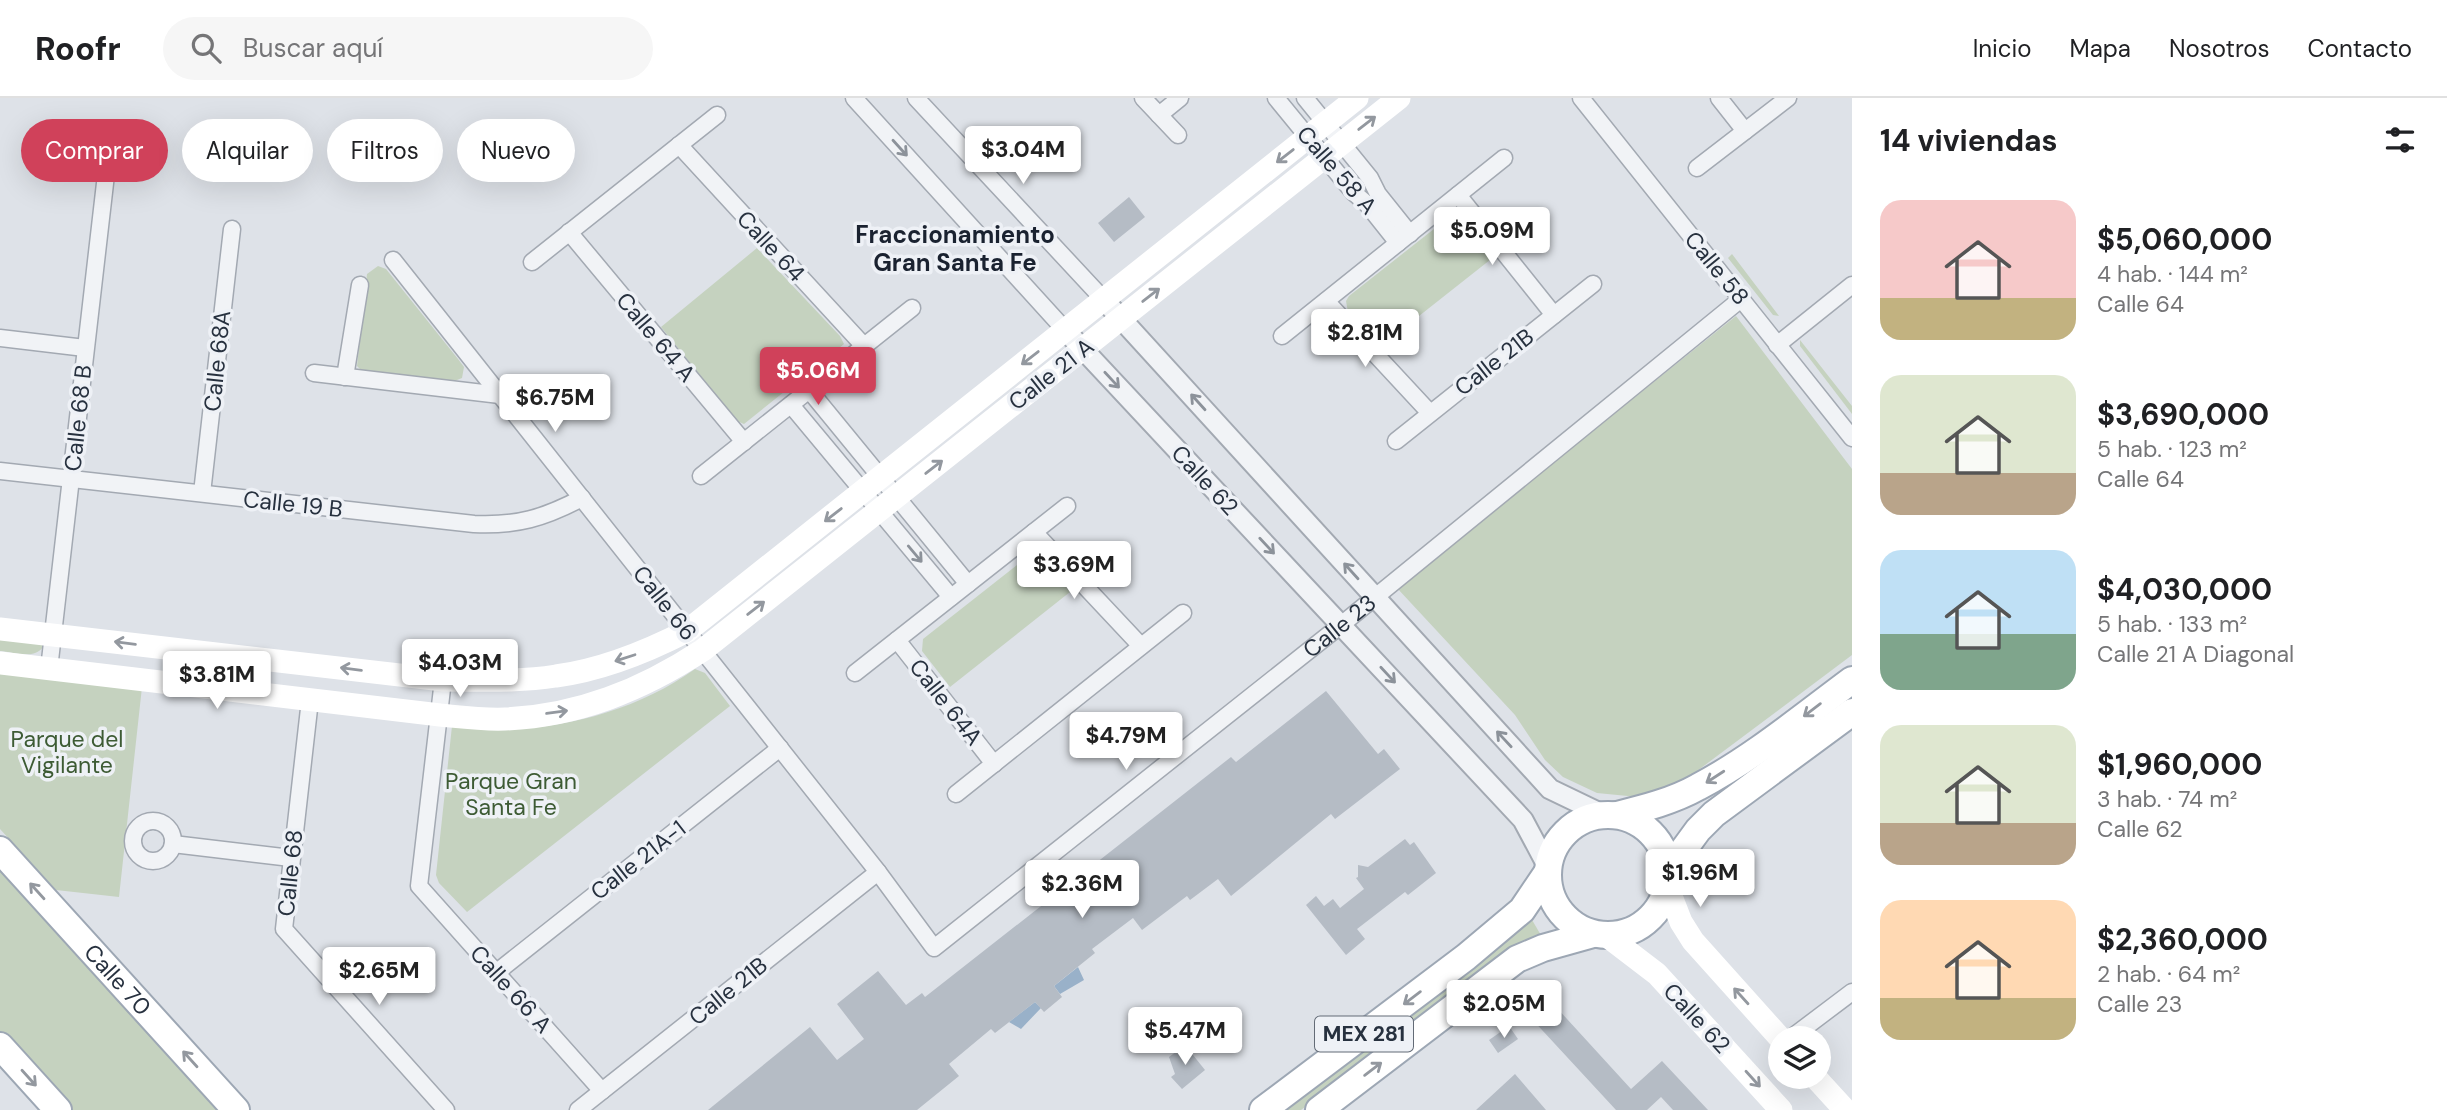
<!DOCTYPE html>
<html lang="es">
<head>
<meta charset="utf-8">
<style>
  body { margin:0; font-family:"DM Sans",sans-serif; background:#f6f6f6; color:#202124; height:100vh; display:flex; flex-direction:column; font-size:26px; white-space:nowrap }
  * { box-sizing:border-box; margin:0 }
  p { font-size:23px; color:#757577 }
  .icon { flex:none; width:38px; height:38px; fill:none; stroke:currentColor; stroke-width:2; stroke-linecap:round; stroke-linejoin:round }
  .map { position:relative; flex:1; overflow:hidden }
  .sheet { display:flex; flex-direction:column; background:#fff; width:595px }
  .sheet>* { flex:none }
  .banner { position:absolute; left:21px; top:21px; width:665px; height:63px; display:flex; gap:14px }
  .controls { position:absolute; left:1768px; top:928px; display:grid; gap:14px }
  .controls a { display:grid; place-items:center; width:63px; height:63px; border-radius:50%; background:#fff; box-shadow:0 7px 28px #0002; font-size:35px }
  .price { position:absolute; translate:-50% -60px; padding:0 16px; border-radius:7px; background:#fff; color:#222; font-size:23px; line-height:46px; filter:drop-shadow(0 2px 4px #0008) }
  .price::after { content:''; position:absolute; left:50%; top:42px; width:21px; height:16px; margin-left:-10px; background:inherit; clip-path:polygon(0 0,100% 0,50% 100%) }
  .price.selected { background:#d0415a; color:#fff }
  ul { padding:0; list-style:none }
  li { display:flex; align-items:center; gap:21px; height:175px; padding:0 28px }
  li span { display:grid; place-items:center; flex:none; width:196px; height:140px; border-radius:21px; color:#555 }
  li>.icon { margin-inline-start:auto }
  span .icon { width:84px; height:84px; fill:#fffc; stroke-width:1 }
  li b { font-size:30px }
  h2 { display:flex; justify-content:space-between; align-items:center; height:84px; padding:0 28px; font-size:30px }
  .pill { padding:0 24px; border-radius:32px; background:#fff; box-shadow:0 7px 28px #0002; font-size:24px; line-height:63px }
  .pill.selected { background:#d0415a; color:#fff }
  header { display:flex; align-items:center; gap:42px; box-sizing:border-box; height:98px; padding:0 35px; background:#fff; border-bottom:2px solid #e0e0e0 }
  header strong { font-size:33px }
  nav { display:flex; gap:38px; margin-inline-start:auto; font-size:24px }
  .search { width:490px; height:63px; background:#f6f6f6; display:flex; align-items:center; gap:18px; box-sizing:border-box; padding:0 24px; border-radius:38px; color:#757577; font-size:26px }
  main { display:flex; flex:1; min-height:0 }
  .map>svg:first-child { display:block }
</style>
</head>
<body>
<header>
<strong>Roofr</strong>
<div class="search"><svg class="icon" aria-label="search" viewBox="0 0 24 24"><circle cx="10" cy="10" r="6"/><path d="M15 15l6 6"/></svg>Buscar aquí</div>
<nav><a>Inicio</a><a>Mapa</a><a>Nosotros</a><a>Contacto</a></nav>
</header>
<main>
<div class="map">
<svg width="1852" height="1012" viewBox="0 0 1852 1012">
  <rect width="100%" height="100%" fill="#dee2e8"/>
  <path fill="#c5d2bf" d="M1453 116 1462 118 1495 158 1381 248 1348 214 1346 203 1349 198Z
    M757 150 840 238 844 246 744 326 737 323 661 229Z
    M1732 156 1779 218 1773 217 1728 160Z
    M378 168 386 171 458 261 464 269 462 280 452 284 362 273 357 268 367 176Z
    M1736 218 1852 371V557L1697 673 1688 683 1638 699 1597 695 1563 679 1545 662 1515 617 1397 490Z
    M1800 242 1852 308V316L1800 248Z
    M1031 456 1039 457 1044 461 1070 494 950 589 922 553 923 541Z
    M0 536 40 543 43 549C34 562 14 554 0 553Z
    M695 571 705 575 730 608 467 814 439 785 436 777 452 628C470 629 488 631 506 631 572 630 642 609 695 571Z
    M0 572 142 589 119 799 56 792 0 731Z
    M0 764 221 1012H71L0 934Z
    M1528 815 1542 839 1508 856 1301 1012H1282Z"/>
  <path fill="#99b1c9" d="M1078 869 1084 882 1060 896 1054 888Z
    M1035 904 1041 910 1021 931 1009 924Z"/>
  <path fill="#b5bcc5" d="M1129 99 1145 119 1114 144 1098 125Z
    M1326 593 1378 656 1384 651 1400 671 1335 721 1331 716 1231 798 1218 781 1190 802 1187 798 1142 832 1133 820 1092 851 1095 855 1054 888 1062 899 1044 914 1035 904 995 935 991 931 949 966 959 978 917 1012H708L810 929 837 962 864 941 837 906 878 873 906 907 922 895 925 899 1231 659 1236 664Z
    M1405 741 1410 747 1414 744 1436 775 1408 797 1405 794 1357 831 1365 841 1346 857 1306 807 1316 798 1324 808 1333 801 1340 810 1364 791 1356 780 1358 779V767L1368 769Z
    M1546 898 1631 991 1662 963 1708 1012H1673L1661 999 1647 1012H1616L1530 919 1534 914 1532 912Z
    M1509 928 1518 941 1498 955 1489 942Z
    M1185 947 1205 972 1182 991 1171 979 1175 976 1169 959Z
    M1515 976 1546 1012H1476Z"/>
  <g fill="none" stroke-linecap="round" stroke-linejoin="round">
    <g stroke="#a3a9b2" stroke-width="19">
      <g id="minor">
        <path d="M854 0 1065 232"/>
        <path d="M916 0 1104 202"/>
        <path d="M1143 0 1178 37"/>
        <path d="M1276 0 1353 94 1367 106 1398 145"/>
        <path d="M1305 0 1370 80 1378 96 1410 136"/>
        <path d="M1581 0 1852 340"/>
        <path d="M1719 0 1745 33"/>
        <path d="M1159 17 1180 0"/>
        <path d="M679 47 864 248"/>
        <path d="M1697 70 1788 0"/>
        <path d="M1458 97 1554 217"/>
        <path d="M569 134 744 344"/>
        <path id="s1" d="M393 162 878 774 934 850 1341 527 1741 201"/>
        <path d="M532 164 717 17"/>
        <path d="M1326 203 1430 315"/>
        <path d="M1282 238 1504 60"/>
        <path d="M0 240 85 250"/>
        <path d="M1777 247 1852 187"/>
        <path d="M314 275 500 297"/>
        <path d="M345 279 360 187"/>
        <path d="M809 292 968 486"/>
        <path d="M791 307 951 499"/>
        <path d="M1396 343 1593 186"/>
        <path d="M0 373 474 426C517 428 544 420 582 400"/>
        <path d="M701 378 912 210"/>
        <path d="M202 395 232 131"/>
        <path d="M1034 434 1141 548"/>
        <path d="M897 542 994 666"/>
        <path d="M49 571 107 68"/>
        <path d="M855 575 1067 408"/>
        <path d="M443 582 419 788 602 993"/>
        <path d="M310 602 284 831 446 1012"/>
        <path d="M956 696 1183 515"/>
        <circle cx="153" cy="743" r="20"/>
        <path d="M173 746 291 760"/>
        <path d="M497 874 780 650"/>
        <path d="M1791 940 1852 894"/>
        <path d="M578 1012 878 774"/>
      </g>
    </g>
    <g stroke="#a3a9b2" stroke-width="23">
      <path id="tertiary" d="M1104 202 1550 691 1604 717
        M1065 232 1523 722 1548 769"/>
    </g>
    <g stroke="#9da7b4" stroke-width="30">
      <g id="primary">
        <circle cx="1608" cy="777" r="60"/>
        <path d="M1617 717C1645 710 1673 703 1698 689 1753 660 1802 619 1852 582"/>
        <path id="s2" d="M0 752 236 1012"/>
        <path d="M1668 773 1698 732 1714 716 1852 614"/>
        <path d="M0 948 58 1012"/>
        <path d="M1263 1012 1466 859 1522 812 1547 775"/>
        <path d="M1319 1012 1517 861 1543 850 1593 836"/>
      </g>
    </g>
    <use href="#minor" stroke="#f1f3f6" stroke-width="16"/>
    <use href="#tertiary" stroke="#f1f3f6" stroke-width="19"/>
    <path stroke="#fff" stroke-width="23" d="M0 531 443 582C481 582 518 584 556 578 602 572 646 554 687 533L1357 0
      M0 565 440 617C461 619 484 622 505 621 578 618 642 592 703 552L1399 0
      M1667 788 1681 824 1693 843 1780 940
      M1606 837 1657 876 1781 1012
      M1814 978 1845 1012"/>
    <use href="#primary" stroke="#fff" stroke-width="26"/>
  </g>
  <defs><path id="oneway-shaft" d="M-6 0H5M1.5-3L5.5 0L1.5 3" fill="none" stroke-width="1.6" stroke-linecap="round" stroke-linejoin="round" transform="scale(1.75)"/></defs>
  <g stroke="#93989f">
    <use href="#oneway-shaft" transform="translate(1367 25) rotate(-38)"/>
    <use href="#oneway-shaft" transform="translate(1285 58) rotate(142)"/>
    <use href="#oneway-shaft" transform="translate(1151 197) rotate(-38)"/>
    <use href="#oneway-shaft" transform="translate(1030 260) rotate(142)"/>
    <use href="#oneway-shaft" transform="translate(934 369) rotate(-38)"/>
    <use href="#oneway-shaft" transform="translate(833 417) rotate(142)"/>
    <use href="#oneway-shaft" transform="translate(756 510) rotate(-38)"/>
    <use href="#oneway-shaft" transform="translate(125 545) rotate(-173)"/>
    <use href="#oneway-shaft" transform="translate(625 560) rotate(162)"/>
    <use href="#oneway-shaft" transform="translate(351 571) rotate(-173)"/>
    <use href="#oneway-shaft" transform="translate(1812 612) rotate(143)"/>
    <use href="#oneway-shaft" transform="translate(557 614) rotate(-8)"/>
    <use href="#oneway-shaft" transform="translate(1715 679) rotate(147)"/>
    <use href="#oneway-shaft" transform="translate(37 793) rotate(-132)"/>
    <use href="#oneway-shaft" transform="translate(1741 898) rotate(-132)"/>
    <use href="#oneway-shaft" transform="translate(1412 900) rotate(143)"/>
    <use href="#oneway-shaft" transform="translate(190 961) rotate(-132)"/>
    <use href="#oneway-shaft" transform="translate(1373 971) rotate(-37)"/>
    <use href="#oneway-shaft" transform="translate(29 980) rotate(48)"/>
    <use href="#oneway-shaft" transform="translate(1753 981) rotate(48)"/>
  </g>
  <g stroke="#8c929a">
    <use href="#oneway-shaft" transform="translate(900 50) rotate(48)"/>
    <use href="#oneway-shaft" transform="translate(1112 282) rotate(47)"/>
    <use href="#oneway-shaft" transform="translate(1198 304) rotate(-132)"/>
    <use href="#oneway-shaft" transform="translate(1267 448) rotate(47)"/>
    <use href="#oneway-shaft" transform="translate(915 456) rotate(50)"/>
    <use href="#oneway-shaft" transform="translate(1351 473) rotate(-132)"/>
    <use href="#oneway-shaft" transform="translate(1388 577) rotate(47)"/>
    <use href="#oneway-shaft" transform="translate(1504 641) rotate(-133)"/>
  </g>
  <g text-anchor="middle" dominant-baseline="central" stroke-width="7" stroke-linejoin="round" paint-order="stroke">
    <rect fill="#eef1f6" stroke="#636b76" stroke-width="2" x="1315" y="918.5" width="98" height="35" rx="5"/>
    <g font-size="21" font-weight="bold" fill="#27313f">
      <text x="1364" y="936">MEX 281</text>
    </g>
    <g font-size="23" fill="#27313f" stroke="#eef1f6">
      <text transform="translate(1337 72) rotate(49)">Calle 58 A</text>
      <text transform="translate(771 148) rotate(47)">Calle 64</text>
      <text transform="translate(1717 170) rotate(51)">Calle 58</text>
      <text transform="translate(656 239) rotate(50)">Calle 64 A</text>
      <text transform="translate(217 263) rotate(-84)">Calle 68A</text>
      <text transform="translate(1494 264) rotate(-38)">Calle 21B</text>
      <text transform="translate(1051 276) rotate(-38)">Calle 21 A</text>
      <text transform="translate(78 320) rotate(-84)">Calle 68 B</text>
      <text transform="translate(1205 382) rotate(47)">Calle 62</text>
      <text transform="translate(293 406) rotate(6)">Calle 19 B</text>
      <text transform="translate(665 505) rotate(52)">Calle 66</text>
      <text stroke="none"><textPath href="#s1" startOffset="1393">Calle 23</textPath></text>
      <text transform="translate(946 604) rotate(52)">Calle 64A</text>
      <text transform="translate(638 762) rotate(-38)">Calle 21A-1</text>
      <text transform="translate(290 775) rotate(-84)">Calle 68</text>
      <text stroke="none"><textPath href="#s2" startOffset="175">Calle 70</textPath></text>
      <text transform="translate(511 891) rotate(48)">Calle 66 A</text>
      <text transform="translate(728 893) rotate(-39)">Calle 21B</text>
      <text transform="translate(1697 920) rotate(47)">Calle 62</text>
    </g>
    <g font-size="23" fill="#3d5b34" stroke="#eef1f6">
      <text x="67" y="641">Parque del<tspan x="67" dy="26">Vigilante</tspan></text>
      <text x="511" y="683">Parque Gran<tspan x="511" dy="26">Santa Fe</tspan></text>
    </g>
    <g font-size="24" font-weight="bold" fill="#1a2230" stroke="#eef1f6">
      <text x="955" y="136">Fraccionamiento<tspan x="955" dy="28">Gran Santa Fe</tspan></text>
    </g>
  </g>
</svg>
<div class="controls">
<a><svg class="icon" aria-label="layers" viewBox="0 0 24 24"><path d="M12 4l9 5-9 5-9-5zM3 14l9 5 9-5"/></svg></a>
</div>
<b class="price" style="left:1023px;top:88px">$3.04M</b>
<b class="price" style="left:1492px;top:169px">$5.09M</b>
<b class="price" style="left:1365px;top:271px">$2.81M</b>
<b class="price selected" style="left:818px;top:309px">$5.06M</b>
<b class="price" style="left:555px;top:336px">$6.75M</b>
<b class="price" style="left:1074px;top:503px">$3.69M</b>
<b class="price" style="left:460px;top:601px">$4.03M</b>
<b class="price" style="left:217px;top:613px">$3.81M</b>
<b class="price" style="left:1126px;top:674px">$4.79M</b>
<b class="price" style="left:1700px;top:811px">$1.96M</b>
<b class="price" style="left:1082px;top:822px">$2.36M</b>
<b class="price" style="left:379px;top:909px">$2.65M</b>
<b class="price" style="left:1504px;top:942px">$2.05M</b>
<b class="price" style="left:1185px;top:969px">$5.47M</b>
<div class="banner">
<a class="pill selected">Comprar</a>
<a class="pill">Alquilar</a>
<a class="pill">Filtros</a>
<a class="pill">Nuevo</a>
</div>
</div>
<section class="sheet">
<h2>14 viviendas<svg class="icon" aria-label="filters" viewBox="0 0 24 24"><path d="M4 7h16M4 17h16"/><circle cx="9" cy="7" r="2"/><circle cx="15" cy="17" r="2"/></svg></h2>
<ul>
<li><span style="background:linear-gradient(#f6c9c9 70%,#c2b280 0)"><svg class="icon" aria-label="home" viewBox="0 0 24 24"><path d="M3 11l9-7 9 7M6 9v11h12V9"/></svg></span><div><b>$5,060,000</b><p>4 hab. · 144 m²</p><p>Calle 64</p></div></li>
<li><span style="background:linear-gradient(#dfe7d0 70%,#b9a48a 0)"><svg class="icon" aria-label="home" viewBox="0 0 24 24"><path d="M3 11l9-7 9 7M6 9v11h12V9"/></svg></span><div><b>$3,690,000</b><p>5 hab. · 123 m²</p><p>Calle 64</p></div></li>
<li><span style="background:linear-gradient(#bfe0f5 60%,#7fa58c 0)"><svg class="icon" aria-label="home" viewBox="0 0 24 24"><path d="M3 11l9-7 9 7M6 9v11h12V9"/></svg></span><div><b>$4,030,000</b><p>5 hab. · 133 m²</p><p>Calle 21 A Diagonal</p></div></li>
<li><span style="background:linear-gradient(#dfe7d0 70%,#b9a48a 0)"><svg class="icon" aria-label="home" viewBox="0 0 24 24"><path d="M3 11l9-7 9 7M6 9v11h12V9"/></svg></span><div><b>$1,960,000</b><p>3 hab. · 74 m²</p><p>Calle 62</p></div></li>
<li><span style="background:linear-gradient(#ffd9b3 70%,#c2b280 0)"><svg class="icon" aria-label="home" viewBox="0 0 24 24"><path d="M3 11l9-7 9 7M6 9v11h12V9"/></svg></span><div><b>$2,360,000</b><p>2 hab. · 64 m²</p><p>Calle 23</p></div></li>
</ul>
</section>
</main>
</body>
</html>
